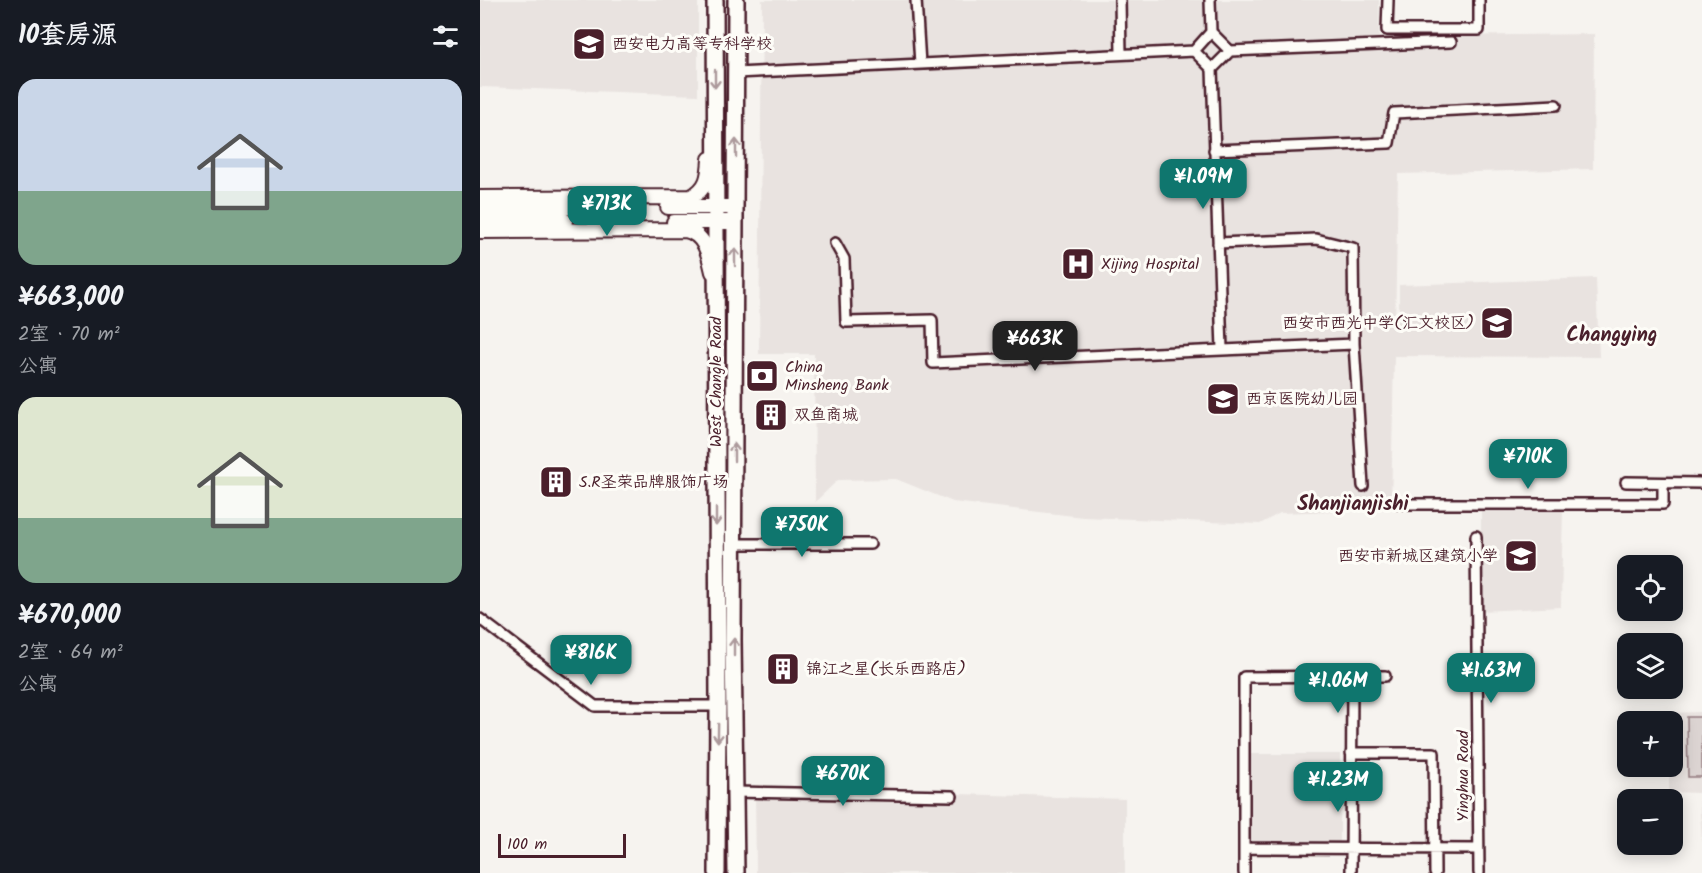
<!DOCTYPE html>
<html lang="zh">
<head>
<meta charset="utf-8">
<style>
  body { margin:0; font-family:Kalam,"LXGW WenKai TC",sans-serif; background:#20242c; color:#f1f3f6; height:100vh; display:flex; flex-direction:column; font-size:22px; white-space:nowrap }
  * { box-sizing:border-box; margin:0 }
  p { font-size:20px; color:#9ea1a6 }
  .icon { flex:none; width:33px; height:33px; fill:none; stroke:currentColor; stroke-width:2; stroke-linecap:round; stroke-linejoin:round }
  .map { position:relative; flex:1; overflow:hidden }
  .drawer { display:flex; flex-direction:column; background:#171b24; width:480px }
  .drawer>* { flex:none }
  .fabs { position:absolute; left:1137px; top:555px; display:grid; gap:12px }
  .fabs a { display:grid; place-items:center; width:66px; height:66px; border-radius:12px; background:#171b24; box-shadow:0 3px 15px #0003; font-size:30px }
  .scale { position:absolute; left:18px; bottom:15px; width:128px; box-sizing:border-box; padding-left:6px; border:3px solid #4a1f2b; border-top:0; font-size:16px; line-height:21px; white-space:nowrap; color:#4a1f2b; -webkit-text-stroke:4px #fdfcf7; paint-order:stroke }
  .price { position:absolute; translate:-50% -51px; padding:0 14px; border-radius:12px; background:#0f766e; color:#fff; font-size:20px; line-height:39px; filter:drop-shadow(0 2px 3px #0008) }
  .price::after { content:''; position:absolute; left:50%; top:36px; width:18px; height:14px; margin-left:-9px; background:inherit; clip-path:polygon(0 0,100% 0,50% 100%) }
  .price.on { background:#222; color:#fff }
  ul { padding:0; list-style:none }
  li { display:grid; align-content:center; gap:12px; height:318px; padding:0 18px }
  li span { display:grid; place-items:center; height:186px; border-radius:18px; color:#555 }
  li>.icon { margin-inline-start:auto }
  span .icon { width:108px; height:108px; fill:#fffc; stroke-width:1 }
  li b { font-size:26px }
  h2 { display:flex; justify-content:space-between; align-items:center; height:72px; padding:0 18px; font-size:26px }
  main { display:flex; flex:1; min-height:0 }
  .map>svg:first-child { display:block }
</style>
</head>
<body>
<main>
<section class="drawer">
<h2>10套房源<svg class="icon" aria-label="filters" viewBox="0 0 24 24"><path d="M4 7h16M4 17h16"/><circle cx="9" cy="7" r="2"/><circle cx="15" cy="17" r="2"/></svg></h2>
<ul>
<li><span style="background:linear-gradient(#c9d6e8 60%,#7fa58c 0)"><svg class="icon" aria-label="home" viewBox="0 0 24 24"><path d="M3 11l9-7 9 7M6 9v11h12V9"/></svg></span><div><b>¥663,000</b><p>2室 · 70 m²</p><p>公寓</p></div></li>
<li><span style="background:linear-gradient(#dfe7d0 65%,#7fa58c 0)"><svg class="icon" aria-label="home" viewBox="0 0 24 24"><path d="M3 11l9-7 9 7M6 9v11h12V9"/></svg></span><div><b>¥670,000</b><p>2室 · 64 m²</p><p>公寓</p></div></li>
</ul>
</section>
<div class="map">
<svg width="1222" height="873" viewBox="0 0 1222 873">
  <rect width="100%" height="100%" fill="#f6f3ef"/>
  <filter id="ink" filterUnits="userSpaceOnUse"><feTurbulence type="fractalNoise" baseFrequency=".0167" numOctaves="2"/><feDisplacementMap in="SourceGraphic" scale="12" xChannelSelector="R" yChannelSelector="G"/><feConvolveMatrix kernelMatrix="1 2 1 2 8 2 1 2 1" color-interpolation-filters="sRGB"/></filter>
  <g filter="url(#ink)">
    <path fill="#e9e3e0" d="M0 0H218V95L0 87Z
      M282 0H899V37L1114 34 1113 169 918 174 915 327 919 316V285L1116 278 1119 357 914 356 911 509 800 513 780 524 603 517 473 502 416 479 358 480 335 502 334 354H279Z
      M1083 505 1081 607 1001 611V506Z
      M1222 712V844L1219 793 1189 792V767L1192 766V722L1188 721V713Z
      M766 754H860V846H773L768 836Z
      M275 788 645 799V873H276Z"/>
    <path fill="#dcd4d2" stroke="#937a7e" stroke-width="1.5" d="M1207 717H1222V777H1208Z"/>
    <g fill="none" stroke-linecap="round" stroke-linejoin="round">
      <g stroke="#4a1f2b" stroke-width="14">
        <path id="street" d="M436 0 440 64
          M640 0 641 54
          M730 0 731 32
          M908 0 907 30H999V0
          M750 51 971 42
          M732 69 742 349
          M256 73 714 51 731 32 750 51 732 69 714 51
          M734 150 909 143 914 113 1076 105
          M355 243 364 259 366 322 452 320 453 363 874 344
          M738 243 836 239 873 248 874 344 883 486
          M1146 482 1222 483
          M919 504H1183V483
          M996 536 999 873
          M254 544H390
          M0 619 115 706H238
          M905 676 764 677V848L998 849
          M871 753H954L955 873
          M255 792 472 796
          M764 873V848
          M871 873 872 676"/>
      </g>
      <g stroke="#4a1f2b" stroke-width="18">
        <path id="secondary" d="M0 198 211 197C228 188 229 176 230 159
          M188 207H255
          M0 208 118 207
          M0 221H85
          M194 222H255
          M0 231 205 230C225 234 229 254 233 272"/>
      </g>
      <g stroke="#4a1f2b" stroke-width="20">
        <path id="primary" d="M235 0 238 706 237 873
          M256 0 253 640 256 873"/>
      </g>
      <use href="#street" stroke="#fdfcf7" stroke-width="9"/>
      <use href="#secondary" stroke="#fdfcf7" stroke-width="14"/>
      <use href="#primary" stroke="#fdfcf7" stroke-width="15"/>
    </g>
    <defs><path id="oneway-shaft" d="M-6 0H5M1.5-3L5.5 0L1.5 3" fill="none" stroke-width="1.6" stroke-linecap="round" stroke-linejoin="round" transform="scale(1.5)"/></defs>
    <g stroke="#ac999b">
      <use href="#oneway-shaft" transform="translate(235 79) rotate(90)"/>
      <use href="#oneway-shaft" transform="translate(256 148) rotate(-90)"/>
      <use href="#oneway-shaft" transform="translate(255 257) rotate(-90)"/>
      <use href="#oneway-shaft" transform="translate(254 452) rotate(-90)"/>
      <use href="#oneway-shaft" transform="translate(236 517) rotate(90)"/>
      <use href="#oneway-shaft" transform="translate(254 647) rotate(-90)"/>
      <use href="#oneway-shaft" transform="translate(238 733) rotate(91)"/>
    </g>
  </g>
  <defs>
    <g id="university-square" transform="scale(1.725)"><rect x="-9" y="-9" width="18" height="18" rx="4" fill="#4a1f2b" stroke="#fdfcf7"/><path d="M0-5L7-2L0 1L-7-2ZM-4 1L0 2.5L4 1V4Q0 6-4 4Z" fill="#fff"/></g>
    <g id="hospital-square" transform="scale(1.725)"><rect x="-9" y="-9" width="18" height="18" rx="4" fill="#4a1f2b" stroke="#fdfcf7"/><path d="M-5-5h3v3.5h4V-5h3V5h-3V1.5h-4V5h-3Z" fill="#fff"/></g>
    <g id="school-square" transform="scale(1.725)"><rect x="-9" y="-9" width="18" height="18" rx="4" fill="#4a1f2b" stroke="#fdfcf7"/><path d="M0-5L7-2L0 1L-7-2ZM-4 1L0 2.5L4 1V4Q0 6-4 4Z" fill="#fff"/></g>
    <g id="bank-square" transform="scale(1.725)"><rect x="-9" y="-9" width="18" height="18" rx="4" fill="#4a1f2b" stroke="#fdfcf7"/><path d="M-6-4H6V4H-6ZM0-2.3a2.3 2.3 0 1 0 0 4.6a2.3 2.3 0 1 0 0-4.6Z" fill="#fff"/></g>
    <g id="building-square" transform="scale(1.725)"><rect x="-9" y="-9" width="18" height="18" rx="4" fill="#4a1f2b" stroke="#fdfcf7"/><path d="M-4-6H4V6H1V3H-1V6H-4ZM-2.5-4.3h1.7v1.8h-1.7ZM.8-4.3h1.7v1.8H.8ZM-2.5-1h1.7V.8h-1.7ZM.8-1h1.7V.8H.8Z" fill="#fff"/></g>
  </defs>
  <g fill-rule="evenodd">
    <use href="#university-square" x="109" y="44"/>
    <use href="#hospital-square" x="598" y="264"/>
    <use href="#school-square" x="1017" y="323"/>
    <use href="#bank-square" x="282" y="376"/>
    <use href="#school-square" x="743" y="399"/>
    <use href="#building-square" x="291" y="415"/>
    <use href="#building-square" x="76" y="482"/>
    <use href="#school-square" x="1041" y="556"/>
    <use href="#building-square" x="303" y="669"/>
  </g>
  <g text-anchor="middle" dominant-baseline="central" stroke-width="6" stroke-linejoin="round" paint-order="stroke">
    <g font-size="16" fill="#4a1f2b" stroke="#fdfcf7" text-anchor="start">
      <text x="132" y="44">西安电力高等专科学校</text>
      <text x="621" y="264">Xijing Hospital</text>
      <text x="994" y="323" text-anchor="end">西安市西光中学(汇文校区)</text>
      <text x="305" y="367">China<tspan x="305" dy="18">Minsheng Bank</tspan></text>
      <text x="766" y="399">西京医院幼儿园</text>
      <text x="314" y="415">双鱼商城</text>
      <text x="99" y="482">S.R圣荣品牌服饰广场</text>
      <text x="1018" y="556" text-anchor="end">西安市新城区建筑小学</text>
      <text x="326" y="669">锦江之星(长乐西路店)</text>
    </g>
    <g font-size="16" fill="#4a1f2b" stroke="#fdfcf7">
      <text transform="translate(236 382) rotate(-90)">West Changle Road</text>
      <text transform="translate(983 776) rotate(-90)">Yinghua Road</text>
    </g>
    <g font-size="20" font-weight="bold" fill="#4a1f2b" stroke="#fdfcf7">
      <text x="1132" y="336">Changying</text>
      <text x="873" y="505">Shanjianjishi</text>
    </g>
  </g>
</svg>
<div class="fabs">
<a><svg class="icon" aria-label="locate" viewBox="0 0 24 24"><circle cx="12" cy="12" r="6"/><path d="M12 2v4M12 18v4M2 12h4M18 12h4"/></svg></a>
<a><svg class="icon" aria-label="layers" viewBox="0 0 24 24"><path d="M12 4l9 5-9 5-9-5zM3 14l9 5 9-5"/></svg></a>
<a>+</a>
<a>−</a>
</div>
<div class="scale">100 m</div>
<b class="price" style="left:723px;top:210px">¥1.09M</b>
<b class="price" style="left:127px;top:237px">¥713K</b>
<b class="price on" style="left:555px;top:372px">¥663K</b>
<b class="price" style="left:1048px;top:490px">¥710K</b>
<b class="price" style="left:322px;top:558px">¥750K</b>
<b class="price" style="left:111px;top:686px">¥816K</b>
<b class="price" style="left:1011px;top:704px">¥1.63M</b>
<b class="price" style="left:858px;top:714px">¥1.06M</b>
<b class="price" style="left:363px;top:807px">¥670K</b>
<b class="price" style="left:858px;top:813px">¥1.23M</b>
</div>
</main>
</body>
</html>
